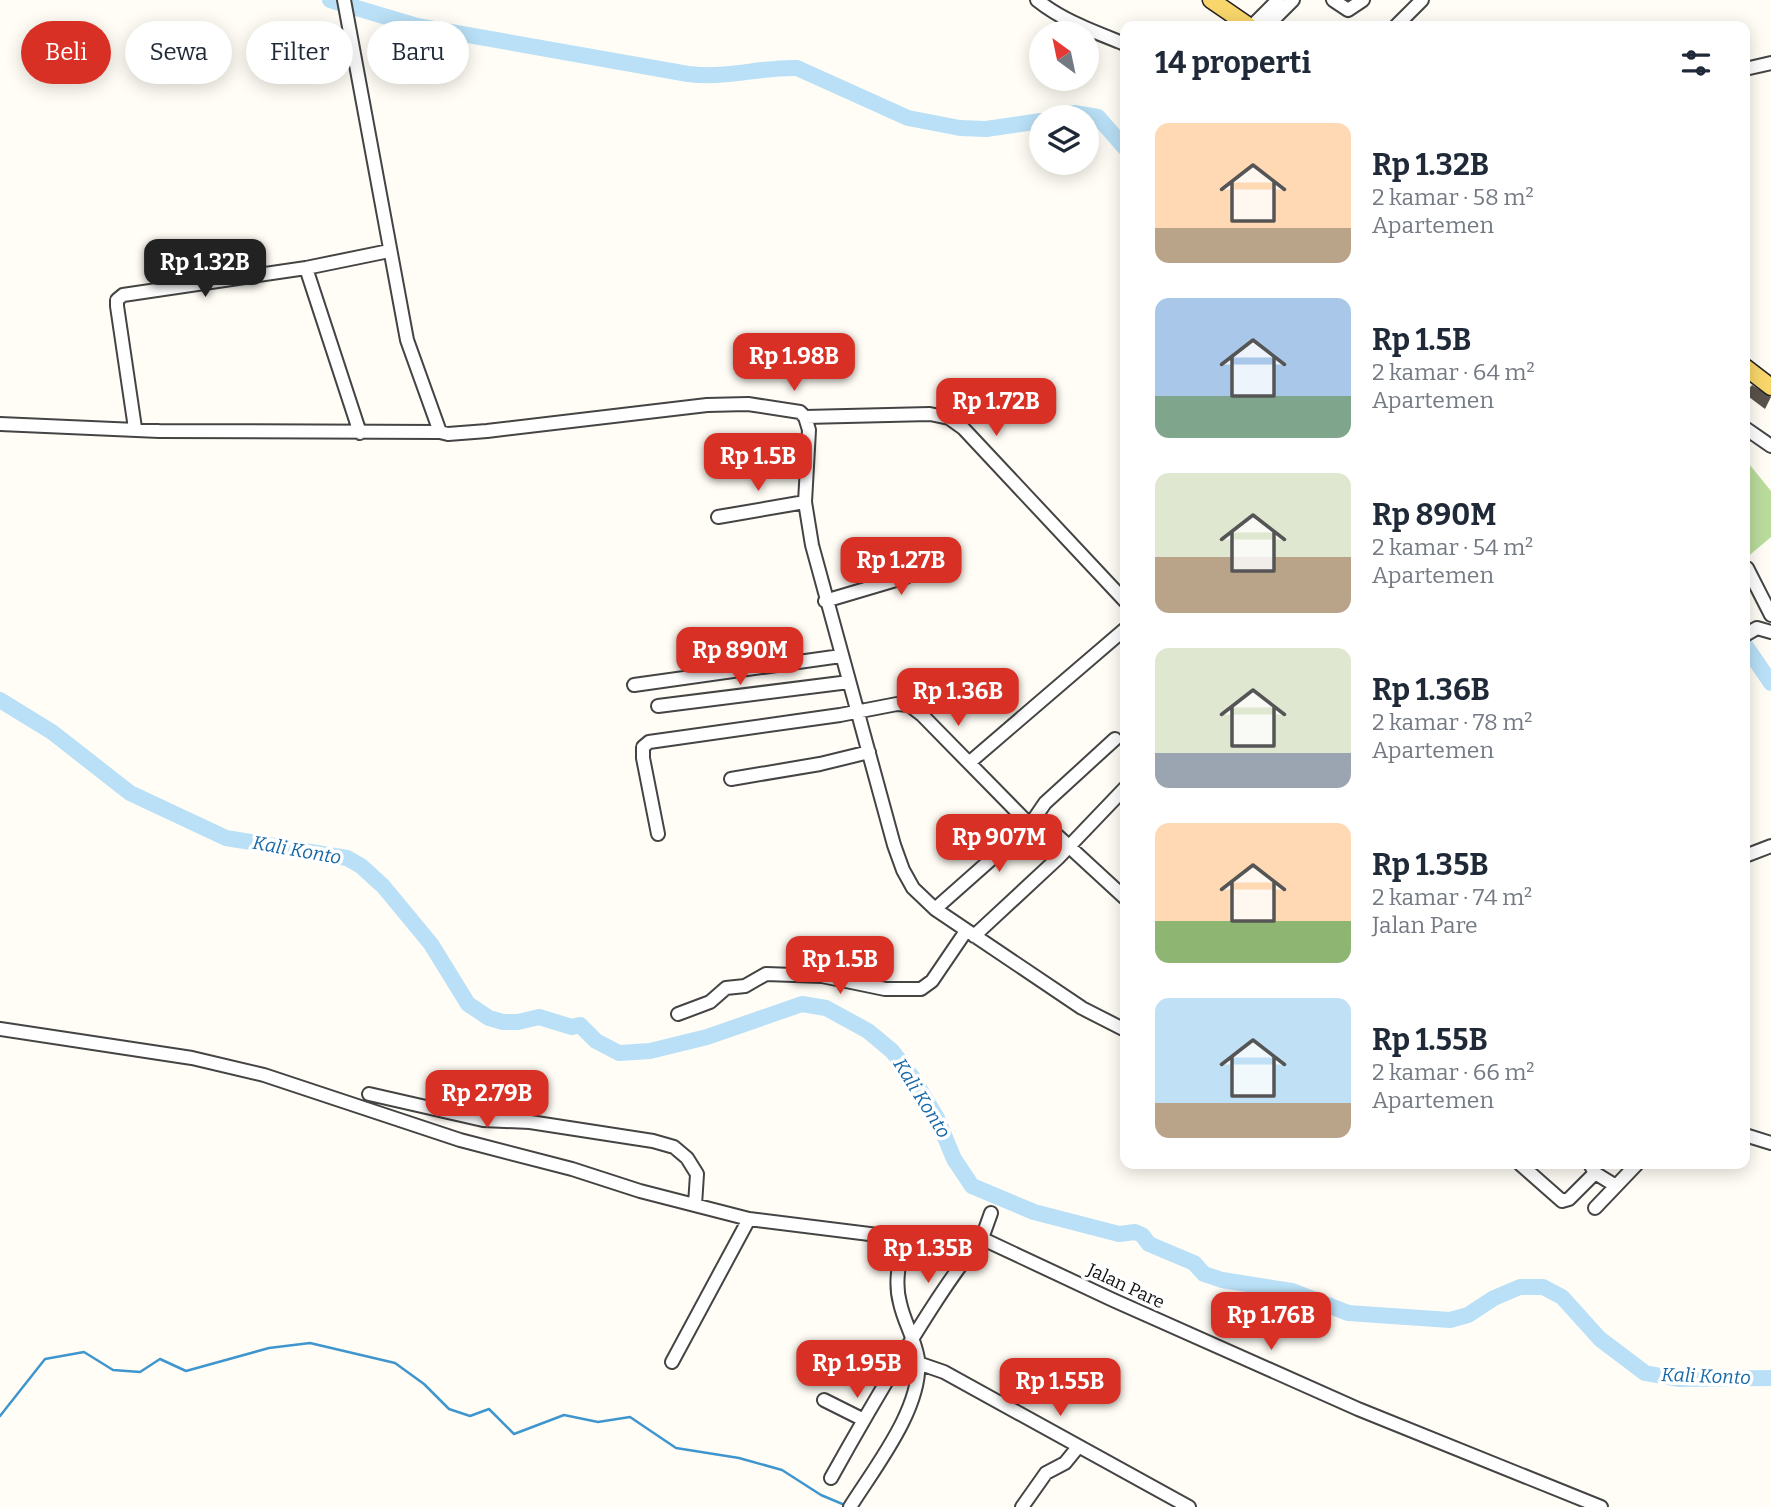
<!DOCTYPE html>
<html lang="id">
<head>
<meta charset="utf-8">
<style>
  body { margin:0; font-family:Bitter,serif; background:#f6f6f7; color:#1f2937; height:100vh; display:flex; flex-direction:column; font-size:26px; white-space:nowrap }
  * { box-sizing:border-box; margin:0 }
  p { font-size:23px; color:#747a83 }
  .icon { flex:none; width:38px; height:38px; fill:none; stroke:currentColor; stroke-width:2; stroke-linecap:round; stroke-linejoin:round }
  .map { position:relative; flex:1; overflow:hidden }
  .details { position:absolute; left:1120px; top:21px; width:630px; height:1148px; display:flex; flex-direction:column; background:#fff; border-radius:14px; box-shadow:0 4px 18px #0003 }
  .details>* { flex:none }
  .guide { position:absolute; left:21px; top:21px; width:665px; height:63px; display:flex; gap:14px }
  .needle { width:46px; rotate:327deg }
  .tools { position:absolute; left:1029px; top:21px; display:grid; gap:14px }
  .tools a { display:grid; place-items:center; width:70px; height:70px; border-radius:50%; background:#fff; box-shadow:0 4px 18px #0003; font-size:35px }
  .price { position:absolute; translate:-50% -60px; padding:0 16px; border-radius:14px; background:#d93025; color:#fff; font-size:23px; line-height:46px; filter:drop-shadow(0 2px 4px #0008) }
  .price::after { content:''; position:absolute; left:50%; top:42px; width:21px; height:16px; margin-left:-10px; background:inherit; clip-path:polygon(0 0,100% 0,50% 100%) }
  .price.active { background:#222; color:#fff }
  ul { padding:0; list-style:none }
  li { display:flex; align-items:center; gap:21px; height:175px; padding:0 35px }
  li span { display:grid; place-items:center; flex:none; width:196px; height:140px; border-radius:14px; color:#555 }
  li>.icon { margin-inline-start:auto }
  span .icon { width:84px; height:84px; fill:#fffc; stroke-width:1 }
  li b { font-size:30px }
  h2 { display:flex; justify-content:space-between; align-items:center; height:84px; padding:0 35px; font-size:30px }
  .chip { padding:0 24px; border-radius:32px; background:#fff; box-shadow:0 4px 18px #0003; font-size:24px; line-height:63px }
  .chip.active { background:#d93025; color:#fff }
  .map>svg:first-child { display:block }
</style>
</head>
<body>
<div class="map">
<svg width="1771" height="1507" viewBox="0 0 1771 1507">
  <rect width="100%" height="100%" fill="#fffdf5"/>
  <path fill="#b9dc9c" d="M1745 459 1771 491V537L1745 559Z"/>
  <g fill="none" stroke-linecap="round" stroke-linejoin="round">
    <path stroke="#3f96cf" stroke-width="2.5" d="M0 1416 45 1359 84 1352 113 1370 140 1372 160 1359 186 1371 269 1348 310 1343 395 1363 424 1384 449 1409 470 1416 489 1409 514 1434 564 1415 598 1422 630 1417 676 1448 739 1458 782 1470 821 1495 847 1506"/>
    <path stroke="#b9e0f7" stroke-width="16" d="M330 0 417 26 688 74C725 79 760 67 797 68L908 118 960 128 986 129 1041 121
      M1054 117 1074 113 1098 117 1125 148
      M1745 645 1771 683
      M0 700 52 732 130 793 226 838 347 858 361 866 383 886 431 944 468 1004 489 1018 503 1022H518L539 1017 572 1027 580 1025 596 1041 619 1053 650 1051 707 1037 802 1004 826 1008 868 1031 892 1051 913 1078 937 1118 954 1159 972 1186 1034 1212 1119 1234 1135 1232 1142 1235 1149 1244 1194 1263 1204 1274 1222 1280 1292 1291 1348 1313 1450 1320 1468 1315 1494 1298 1520 1287H1543L1562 1297 1600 1339 1645 1373 1678 1379 1771 1378"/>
  </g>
  <path fill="#5a524d" d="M1752 385 1771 397 1765 409 1745 394Z"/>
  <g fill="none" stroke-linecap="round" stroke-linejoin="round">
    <g stroke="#444" stroke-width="16">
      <path id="minor" d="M344 0 407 340 440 432 448 434 487 431 707 405 748 404 800 412 805 417 809 430 805 502 812 545 894 845 903 870 913 888 935 909 1082 1008 1125 1030
        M1037 0C1063 21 1095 32 1125 44
        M1333 0 1348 10 1363 0
        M1252 26 1278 0
        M1267 26 1293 0
        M1396 26 1422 0
        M1745 69 1771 63
        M306 268 360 433
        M805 417 930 414 949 418 963 428 1125 601
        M0 424 159 431 440 432
        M135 428 117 306V300L123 295 306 268 389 251
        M1745 428 1771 446
        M718 517 805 502
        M1747 568 1771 615
        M825 601 906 577 912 565 906 545
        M1745 635 1757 628 1771 632
        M634 685 841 656
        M658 706 849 682
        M970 762 1125 629
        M731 779 820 764 869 752
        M1037 817 1125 898
        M658 834 643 758V747L649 742 840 715 897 704 909 705 922 715 1030 825
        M1745 856 1771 846
        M935 909 1030 825 1045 803 1115 739
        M974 936 1058 858 1125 788
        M678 1014 710 1002 726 988 745 986 766 974 822 976 885 989H921L932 981 966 931
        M0 1029 192 1058 264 1075 460 1140 572 1169 640 1191 749 1219 974 1247
        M369 1094 483 1120 530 1122 653 1141 674 1147 687 1158 697 1174 695 1205
        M1745 1135 1771 1143
        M1520 1164 1562 1201 1569 1199 1595 1173
        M1590 1164 1595 1173 1616 1186
        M1595 1208 1637 1164
        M981 1241 991 1213
        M672 1362 749 1219
        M918 1363 944 1372 1189 1507
        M824 1400 864 1420
        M831 1478C851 1442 960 1249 985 1240L1113 1300 1358 1409 1601 1507
        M850 1507C875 1467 923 1407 918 1359 915 1339 904 1322 900 1303 894 1282 900 1261 903 1239
        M1022 1507 1046 1473 1065 1463 1078 1447"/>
    </g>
    <g stroke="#222" stroke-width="19">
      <path id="major" d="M1211 0 1249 26
        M1745 367 1771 387"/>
    </g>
    <use href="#minor" stroke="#fff" stroke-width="12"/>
    <use href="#major" stroke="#f9d66b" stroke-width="16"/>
  </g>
  <g text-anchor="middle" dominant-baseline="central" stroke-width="7" stroke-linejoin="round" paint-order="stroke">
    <g font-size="18" fill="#111" stroke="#fff">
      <text transform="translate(1126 1286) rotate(25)">Jalan Pare</text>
    </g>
    <g font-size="19" font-style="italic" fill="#1768a6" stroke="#fff">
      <text transform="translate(297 850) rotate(10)">Kali Konto</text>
      <text transform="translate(922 1098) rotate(58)">Kali Konto</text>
      <text transform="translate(1706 1376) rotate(2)">Kali Konto</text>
    </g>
  </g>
</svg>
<div class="tools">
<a><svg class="needle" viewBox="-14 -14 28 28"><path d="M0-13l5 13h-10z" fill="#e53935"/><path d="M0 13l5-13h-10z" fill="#747a83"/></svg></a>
<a><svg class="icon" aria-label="layers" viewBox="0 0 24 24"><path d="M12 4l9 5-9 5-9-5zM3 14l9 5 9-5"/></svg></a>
</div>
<b class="price active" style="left:205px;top:299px">Rp 1.32B</b>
<b class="price" style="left:794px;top:393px">Rp 1.98B</b>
<b class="price" style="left:996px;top:438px">Rp 1.72B</b>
<b class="price" style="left:758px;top:493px">Rp 1.5B</b>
<b class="price" style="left:901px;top:597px">Rp 1.27B</b>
<b class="price" style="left:740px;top:687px">Rp 890M</b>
<b class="price" style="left:958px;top:728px">Rp 1.36B</b>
<b class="price" style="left:999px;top:874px">Rp 907M</b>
<b class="price" style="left:840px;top:996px">Rp 1.5B</b>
<b class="price" style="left:487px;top:1130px">Rp 2.79B</b>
<b class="price" style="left:928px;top:1285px">Rp 1.35B</b>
<b class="price" style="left:1271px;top:1352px">Rp 1.76B</b>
<b class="price" style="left:857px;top:1400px">Rp 1.95B</b>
<b class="price" style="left:1060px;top:1418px">Rp 1.55B</b>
<div class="guide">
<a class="chip active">Beli</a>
<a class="chip">Sewa</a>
<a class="chip">Filter</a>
<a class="chip">Baru</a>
</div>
<section class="details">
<h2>14 properti<svg class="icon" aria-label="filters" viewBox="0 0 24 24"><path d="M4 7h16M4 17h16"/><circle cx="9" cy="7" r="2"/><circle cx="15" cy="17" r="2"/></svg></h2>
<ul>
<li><span style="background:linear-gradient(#ffd9b3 75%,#b9a48a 0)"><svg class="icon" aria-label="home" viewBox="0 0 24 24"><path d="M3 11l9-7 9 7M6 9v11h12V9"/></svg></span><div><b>Rp 1.32B</b><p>2 kamar · 58 m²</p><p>Apartemen</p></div></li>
<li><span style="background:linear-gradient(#a9c7e8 70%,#7fa58c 0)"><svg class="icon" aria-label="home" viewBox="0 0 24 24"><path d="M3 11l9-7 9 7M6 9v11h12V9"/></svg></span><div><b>Rp 1.5B</b><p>2 kamar · 64 m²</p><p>Apartemen</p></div></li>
<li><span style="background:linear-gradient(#dfe7d0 60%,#b9a48a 0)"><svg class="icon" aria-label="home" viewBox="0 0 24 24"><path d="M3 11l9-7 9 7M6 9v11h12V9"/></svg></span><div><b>Rp 890M</b><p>2 kamar · 54 m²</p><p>Apartemen</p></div></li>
<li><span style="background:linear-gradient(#dfe7d0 75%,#9aa5b1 0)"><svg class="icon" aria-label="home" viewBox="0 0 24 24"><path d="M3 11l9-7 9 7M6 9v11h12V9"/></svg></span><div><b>Rp 1.36B</b><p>2 kamar · 78 m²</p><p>Apartemen</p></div></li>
<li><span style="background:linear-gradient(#ffd9b3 70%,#8fb573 0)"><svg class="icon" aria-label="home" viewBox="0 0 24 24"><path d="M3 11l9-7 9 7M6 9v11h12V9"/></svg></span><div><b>Rp 1.35B</b><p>2 kamar · 74 m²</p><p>Jalan Pare</p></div></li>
<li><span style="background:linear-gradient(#bfe0f5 75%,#b9a48a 0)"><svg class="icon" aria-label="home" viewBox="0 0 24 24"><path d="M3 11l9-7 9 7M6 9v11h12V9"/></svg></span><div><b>Rp 1.55B</b><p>2 kamar · 66 m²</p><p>Apartemen</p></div></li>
</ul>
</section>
</div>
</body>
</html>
